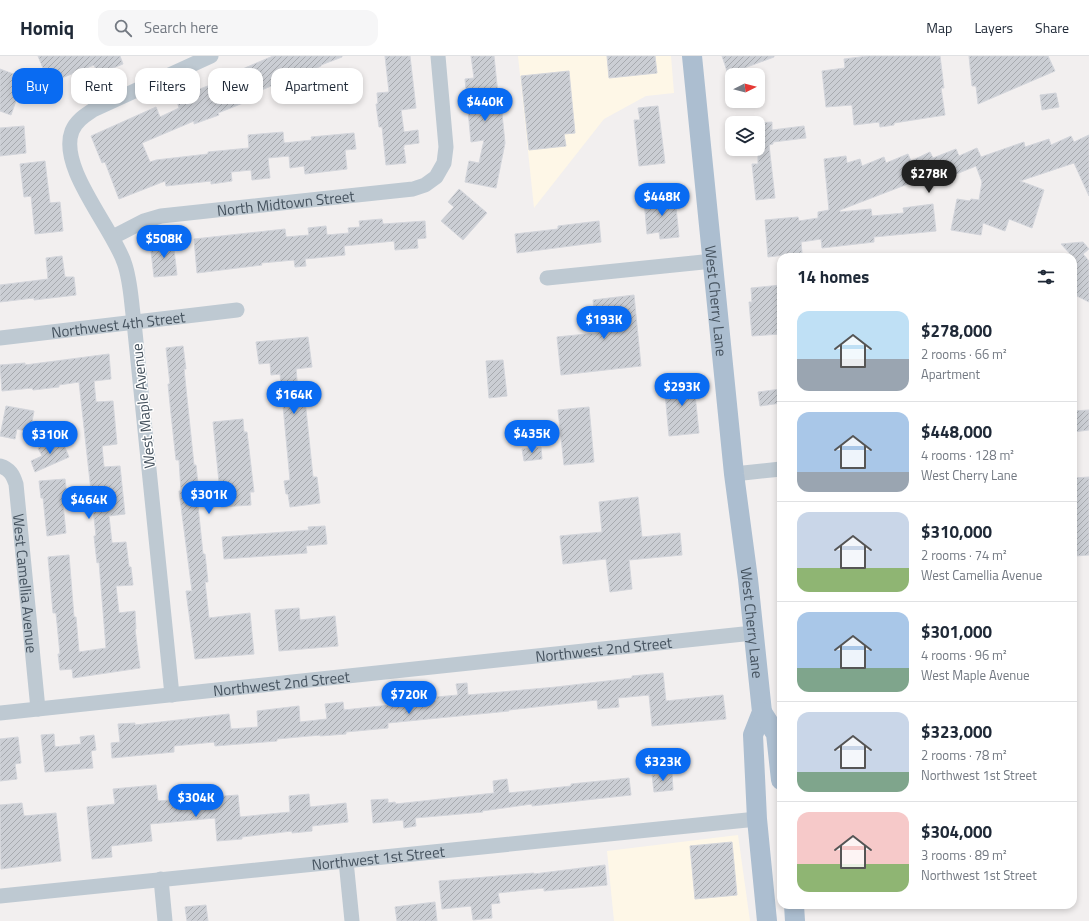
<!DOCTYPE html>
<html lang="en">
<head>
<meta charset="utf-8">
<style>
  body { margin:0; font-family:"Titillium Web",sans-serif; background:#f6f6f7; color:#1f2937; height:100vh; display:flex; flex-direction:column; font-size:15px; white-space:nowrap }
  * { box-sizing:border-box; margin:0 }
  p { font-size:13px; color:#747a83 }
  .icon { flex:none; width:22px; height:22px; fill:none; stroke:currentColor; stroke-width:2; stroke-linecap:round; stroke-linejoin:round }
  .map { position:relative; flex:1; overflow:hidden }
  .drawer { position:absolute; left:777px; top:197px; width:300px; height:656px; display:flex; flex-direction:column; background:#fff; border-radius:12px; box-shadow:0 2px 6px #0003 }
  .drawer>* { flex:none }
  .hud { position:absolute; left:12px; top:12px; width:380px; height:36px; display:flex; gap:8px }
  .needle { width:26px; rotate:84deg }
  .buttons { position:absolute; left:725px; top:12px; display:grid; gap:8px }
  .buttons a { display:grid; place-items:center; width:40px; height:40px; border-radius:8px; background:#fff; box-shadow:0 2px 6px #0003; font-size:20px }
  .price { position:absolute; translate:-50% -34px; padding:0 9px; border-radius:14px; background:#096bf2; color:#fff; font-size:13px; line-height:26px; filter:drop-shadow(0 1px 2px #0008) }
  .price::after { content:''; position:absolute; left:50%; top:24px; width:12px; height:9px; margin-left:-6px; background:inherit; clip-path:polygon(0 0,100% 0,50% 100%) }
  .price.selected { background:#222; color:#fff }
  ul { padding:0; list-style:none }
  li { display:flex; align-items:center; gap:12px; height:100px; padding:0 20px }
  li+li { border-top:1px solid #e0e1e3 }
  li span { display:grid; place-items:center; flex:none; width:112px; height:80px; border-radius:12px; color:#555 }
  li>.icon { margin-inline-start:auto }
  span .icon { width:48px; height:48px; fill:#fffc; stroke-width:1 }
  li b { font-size:17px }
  h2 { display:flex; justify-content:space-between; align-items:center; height:48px; padding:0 20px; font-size:17px }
  .pill { padding:0 14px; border-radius:12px; background:#fff; box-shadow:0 2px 6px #0003; font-size:14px; line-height:36px }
  .pill.selected { background:#096bf2; color:#fff }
  header { display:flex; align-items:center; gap:24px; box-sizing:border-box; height:56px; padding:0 20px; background:#fff; border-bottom:1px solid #e0e1e3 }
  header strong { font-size:19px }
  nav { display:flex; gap:22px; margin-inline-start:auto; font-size:14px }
  .search { width:280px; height:36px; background:#f6f6f7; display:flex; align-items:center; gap:10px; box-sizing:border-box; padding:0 14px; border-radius:12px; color:#747a83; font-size:15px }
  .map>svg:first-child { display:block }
</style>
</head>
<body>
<header>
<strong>Homiq</strong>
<div class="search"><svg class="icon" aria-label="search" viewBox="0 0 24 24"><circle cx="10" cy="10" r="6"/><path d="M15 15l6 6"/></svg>Search here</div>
<nav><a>Map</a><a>Layers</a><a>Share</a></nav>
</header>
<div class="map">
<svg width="1089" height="865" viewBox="0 0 1089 865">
  <defs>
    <pattern id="building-hatch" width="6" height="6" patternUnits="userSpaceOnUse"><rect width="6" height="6" fill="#cbced4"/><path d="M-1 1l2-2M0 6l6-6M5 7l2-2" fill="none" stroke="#a7aaaf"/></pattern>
  </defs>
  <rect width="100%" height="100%" fill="#f2efef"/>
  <path fill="#fef7e7" d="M518 0H671L674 37 646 40 604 63 534 152Z
    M738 779 750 865H614L607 795Z"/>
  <path fill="url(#building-hatch)" stroke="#d3d5db" d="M38 0H120L123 8 98 18 94 9 49 27Z
    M273 0H342V1L321 9V10L296 22 295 20 252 38 253 43 218 57 219 59 194 68V65L142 87 150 106 156 104 208 98V96L249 92 248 79 283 76 284 87 312 84 311 81 354 77 356 93 345 94 347 113 305 118 304 110 290 112 289 100 268 102 270 122 252 124 251 114 231 116 232 125 211 128V125L166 130 165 125 119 143 105 106 102 107 91 80 156 51 160 61 179 52 176 42 213 28 212 26Z
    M385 0H410L416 52 401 54 404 76 418 74 419 87 404 89V92H403L404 93 406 107 386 109 382 71H379L376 48H378L377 37 389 36Z
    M471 0H494L499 48H501L505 87 496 132 465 126 469 105 479 107 484 84 471 86 465 23 474 22Z
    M607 0H655L657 17 609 22Z
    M722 0H774V1L728 18Z
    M868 0H940L944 32H941L945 59 894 67V69L880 71 879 66 854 69 852 49 826 51 822 15 845 12 844 3Z
    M969 0H1048L1055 15 978 48 976 30H972Z
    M0 13 24 22 11 59 0 55Z
    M569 15 575 77 564 78 566 90 529 94 521 20Z
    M1056 37 1059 51 1042 54 1040 39Z
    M658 50 665 107 639 110 634 64H640L638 52Z
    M772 66V74L804 70 806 82 773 86V88L769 89 775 142 756 144 752 108H758V67Z
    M24 70 26 97 0 100V72Z
    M1089 79V140L1074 107 1020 125 1044 134 1032 172 1009 163 1005 175 983 167 981 179 951 174 957 143 970 145 971 143 979 144 982 126 976 110 934 127 932 122 914 129 913 126 840 154V156L871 153 872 160 904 157 903 152 933 148 936 175 874 181V186L822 192 821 183 801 186 802 197 768 201 765 164 798 161 799 165 818 162V156L829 154 824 103 846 100 847 107 860 103 862 110 884 101 886 107 908 98 911 105 930 96 933 102 956 93 959 100 977 92 981 101 1024 86 1025 91 1049 83 1051 89 1071 80 1074 86Z
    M45 105 50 147 60 146 63 175 35 178 31 140 24 141 20 108Z
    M459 133 487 157 463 184 441 165 454 151 448 146Z
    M675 141 679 181 660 183 659 176 647 178 644 144Z
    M382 163 383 168 425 165 426 182 417 183 418 192 395 194 394 185 344 190 345 199 305 203 306 210 295 211 294 204 261 207 262 209 197 217 194 183 285 173 286 181 309 179 308 172 326 170 327 179 349 177 348 172 360 171 359 165Z
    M599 165 601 186 517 197 515 178 558 173V170Z
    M173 185 177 219 154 221 150 187Z
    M1083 186 1089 193 1083 198 1089 205V246L1073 238V201L1061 188Z
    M62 200 65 221H74L76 239 34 244V242L0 246V229L48 223 46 202Z
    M781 229V278L752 280 749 246H752L751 232Z
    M634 239 641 310 561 319 557 281 596 277 593 244Z
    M308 281 312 311 296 313 298 334H304L313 421H317L320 447 290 451 288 438H286L284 425 290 424 280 318 271 319 270 307 259 308 256 286Z
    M183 290 186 313H184L194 409H196L198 428 219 426 213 366 243 363 244 376H247L254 436H250L251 449 221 451 220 438 197 440 203 498H205L208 526H205L209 562 250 557 254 598 195 603 186 535H192L179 435H181L179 404H176L171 358 168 328H170L166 292Z
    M109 298 111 323 94 325 96 346 113 345 117 388 102 390 104 411 120 410 125 458 109 460 112 487 126 486 129 511H131L133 529 116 530 119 557 135 555 136 573H135L140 612 73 622 72 613 60 614 58 598H60L56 557H53L48 501 69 499 74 561H76L79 596 106 592 99 506 97 507 94 480H96L79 326 59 329V331L33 334 32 332 2 335 0 309 25 307V309Z
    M503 304 507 340 489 342 486 305Z
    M693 319 699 377 669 380 665 337 672 336 670 322Z
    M781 333V347L760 350 758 336Z
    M6 350 34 355 30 376 17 373 15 383 0 380Z
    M589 351 594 406 564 409 558 354Z
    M1089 354V374L1073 376V355Z
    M61 382 69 401 35 416 31 405 42 400 38 392Z
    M541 391 542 403 524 405 522 393Z
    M1089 421V499L1075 500 1073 484V422Z
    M65 423 68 448H63L66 477 47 480 43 442H41L39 425Z
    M638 441 642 481 680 477 682 499 629 504 632 533 610 536 606 503 563 508 560 480 602 476 599 446Z
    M325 470 327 488 306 490 307 497 224 503 222 481 309 474 308 471Z
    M299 552 300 564 335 560 338 590 279 595 275 554Z
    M663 617 666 645 723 639 726 663 652 670 649 639 618 642 619 651 598 653 597 644 509 654V655L388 667V672L346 676V678L320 680V679L277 683V685L215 690 214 686 174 690V696L112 702 111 687 120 686 118 668 135 667V669L229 658 231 673 258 671 257 655 299 650 300 666 327 663 325 648 343 646 344 654 437 644V641L458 639 456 628 467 627 468 639 556 631 632 622V620Z
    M54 678 55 691 81 688 80 681 94 679 96 694 91 695 93 712 45 716 41 679Z
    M18 681 21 707 15 708 17 723 0 725V683Z
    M672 717 673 734 654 736 652 719Z
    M629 722 631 739 532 750V748L482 755 483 756 415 762 416 770 404 772 403 764 373 767 371 744 388 743V747L395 746 396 748 494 737 493 725 507 723 509 737 571 730V728Z
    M156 729 158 745 238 739 240 761 290 756 289 740 309 738 310 751 346 747 348 766 312 770V775L292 777V775L242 781V783L217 785 215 762 150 768 152 785 111 790 112 801 92 803 87 751 115 748 113 733Z
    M22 747 24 760 56 757 61 805 1 813 0 749Z
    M732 786 737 839 695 843 690 790Z
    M605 809 607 829 544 835V832L498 837 500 847 491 848 492 862 473 864 471 850 442 853 439 825 534 817V818Z
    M435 846 437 865H397L395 851Z
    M206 849 208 865H187L185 851Z"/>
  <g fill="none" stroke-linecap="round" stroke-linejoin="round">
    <g stroke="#bec9d2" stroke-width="15">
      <path id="s1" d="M113 181 144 165 161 160 413 133 425 129 436 121 444 107 446 91 438 0"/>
      <path d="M547 222 713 205"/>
      <path id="s2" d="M0 282 237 254"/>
      <path id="s3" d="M0 410C10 413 13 419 16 428L38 653"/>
      <path d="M734 418 781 413"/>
      <path d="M172 639 134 266C131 246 131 225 124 206 112 171 58 111 72 75 76 65 84 60 93 54L211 0"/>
      <path id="s4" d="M0 657 753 577"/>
      <path d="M346 805 352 865"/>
      <path d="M161 823 165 865"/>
      <path id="s5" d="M0 840 757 763"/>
    </g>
    <g stroke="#acbed0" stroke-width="20">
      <path id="s6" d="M692 0 734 418 748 523 762 656 753 679 757 763 767 865"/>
      <path d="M762 656 776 678 781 724"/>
      <path d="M794 849 795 865"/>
    </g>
  </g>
  <g text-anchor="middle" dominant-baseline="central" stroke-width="3" stroke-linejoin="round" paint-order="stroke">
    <g font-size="15" fill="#45525e" stroke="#fff">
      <text stroke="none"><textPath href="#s1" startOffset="178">North Midtown Street</textPath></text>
      <text stroke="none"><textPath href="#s6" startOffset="246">West Cherry Lane</textPath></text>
      <text stroke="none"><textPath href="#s2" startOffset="119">Northwest 4th Street</textPath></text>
      <text transform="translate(143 350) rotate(-96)">West Maple Avenue</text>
      <text stroke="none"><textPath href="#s3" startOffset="125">West Camellia Avenue</textPath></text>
      <text stroke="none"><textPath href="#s6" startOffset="570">West Cherry Lane</textPath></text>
      <text stroke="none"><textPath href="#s4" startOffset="607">Northwest 2nd Street</textPath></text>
      <text stroke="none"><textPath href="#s4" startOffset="283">Northwest 2nd Street</textPath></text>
      <text stroke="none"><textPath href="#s5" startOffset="380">Northwest 1st Street</textPath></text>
    </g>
  </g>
</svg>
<div class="buttons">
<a><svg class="needle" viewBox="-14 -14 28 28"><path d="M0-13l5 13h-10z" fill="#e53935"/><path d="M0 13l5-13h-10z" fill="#747a83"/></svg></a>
<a><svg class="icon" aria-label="layers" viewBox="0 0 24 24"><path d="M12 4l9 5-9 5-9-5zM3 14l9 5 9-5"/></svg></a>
</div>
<b class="price" style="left:485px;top:66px">$440K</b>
<b class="price selected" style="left:929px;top:138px">$278K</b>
<b class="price" style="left:662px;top:161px">$448K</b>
<b class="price" style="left:164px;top:203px">$508K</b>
<b class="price" style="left:604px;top:284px">$193K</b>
<b class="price" style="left:682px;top:351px">$293K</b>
<b class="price" style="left:294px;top:359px">$164K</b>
<b class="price" style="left:532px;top:398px">$435K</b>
<b class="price" style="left:50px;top:399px">$310K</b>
<b class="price" style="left:209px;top:459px">$301K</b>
<b class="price" style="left:89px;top:464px">$464K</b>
<b class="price" style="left:409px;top:659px">$720K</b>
<b class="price" style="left:663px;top:726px">$323K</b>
<b class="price" style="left:196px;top:762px">$304K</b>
<div class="hud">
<a class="pill selected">Buy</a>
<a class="pill">Rent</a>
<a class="pill">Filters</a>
<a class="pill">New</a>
<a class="pill">Apartment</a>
</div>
<section class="drawer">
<h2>14 homes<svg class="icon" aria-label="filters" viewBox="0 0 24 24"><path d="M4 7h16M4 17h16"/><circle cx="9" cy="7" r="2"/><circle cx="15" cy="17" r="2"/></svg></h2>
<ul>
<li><span style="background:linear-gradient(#bfe0f5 60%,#9aa5b1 0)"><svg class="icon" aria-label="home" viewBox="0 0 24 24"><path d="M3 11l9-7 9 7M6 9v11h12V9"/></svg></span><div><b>$278,000</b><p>2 rooms · 66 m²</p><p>Apartment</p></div></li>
<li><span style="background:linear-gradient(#a9c7e8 75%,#9aa5b1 0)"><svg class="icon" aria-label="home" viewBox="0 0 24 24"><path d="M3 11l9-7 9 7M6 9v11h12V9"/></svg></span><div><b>$448,000</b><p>4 rooms · 128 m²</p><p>West Cherry Lane</p></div></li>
<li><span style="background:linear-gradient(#c9d6e8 70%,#8fb573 0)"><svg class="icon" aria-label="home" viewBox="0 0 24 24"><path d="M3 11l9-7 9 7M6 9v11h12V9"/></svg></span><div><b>$310,000</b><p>2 rooms · 74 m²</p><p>West Camellia Avenue</p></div></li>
<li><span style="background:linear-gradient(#a9c7e8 70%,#7fa58c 0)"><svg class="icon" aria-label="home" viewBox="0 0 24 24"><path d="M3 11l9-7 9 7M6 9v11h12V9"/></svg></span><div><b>$301,000</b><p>4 rooms · 96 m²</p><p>West Maple Avenue</p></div></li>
<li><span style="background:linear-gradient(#c9d6e8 75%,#7fa58c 0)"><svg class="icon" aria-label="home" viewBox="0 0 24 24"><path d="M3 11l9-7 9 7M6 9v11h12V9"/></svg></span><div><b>$323,000</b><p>2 rooms · 78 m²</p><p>Northwest 1st Street</p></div></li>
<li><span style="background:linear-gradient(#f6c9c9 65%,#8fb573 0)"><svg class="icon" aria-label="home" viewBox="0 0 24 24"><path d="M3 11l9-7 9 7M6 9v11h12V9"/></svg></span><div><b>$304,000</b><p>3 rooms · 89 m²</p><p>Northwest 1st Street</p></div></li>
</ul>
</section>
</div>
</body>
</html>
